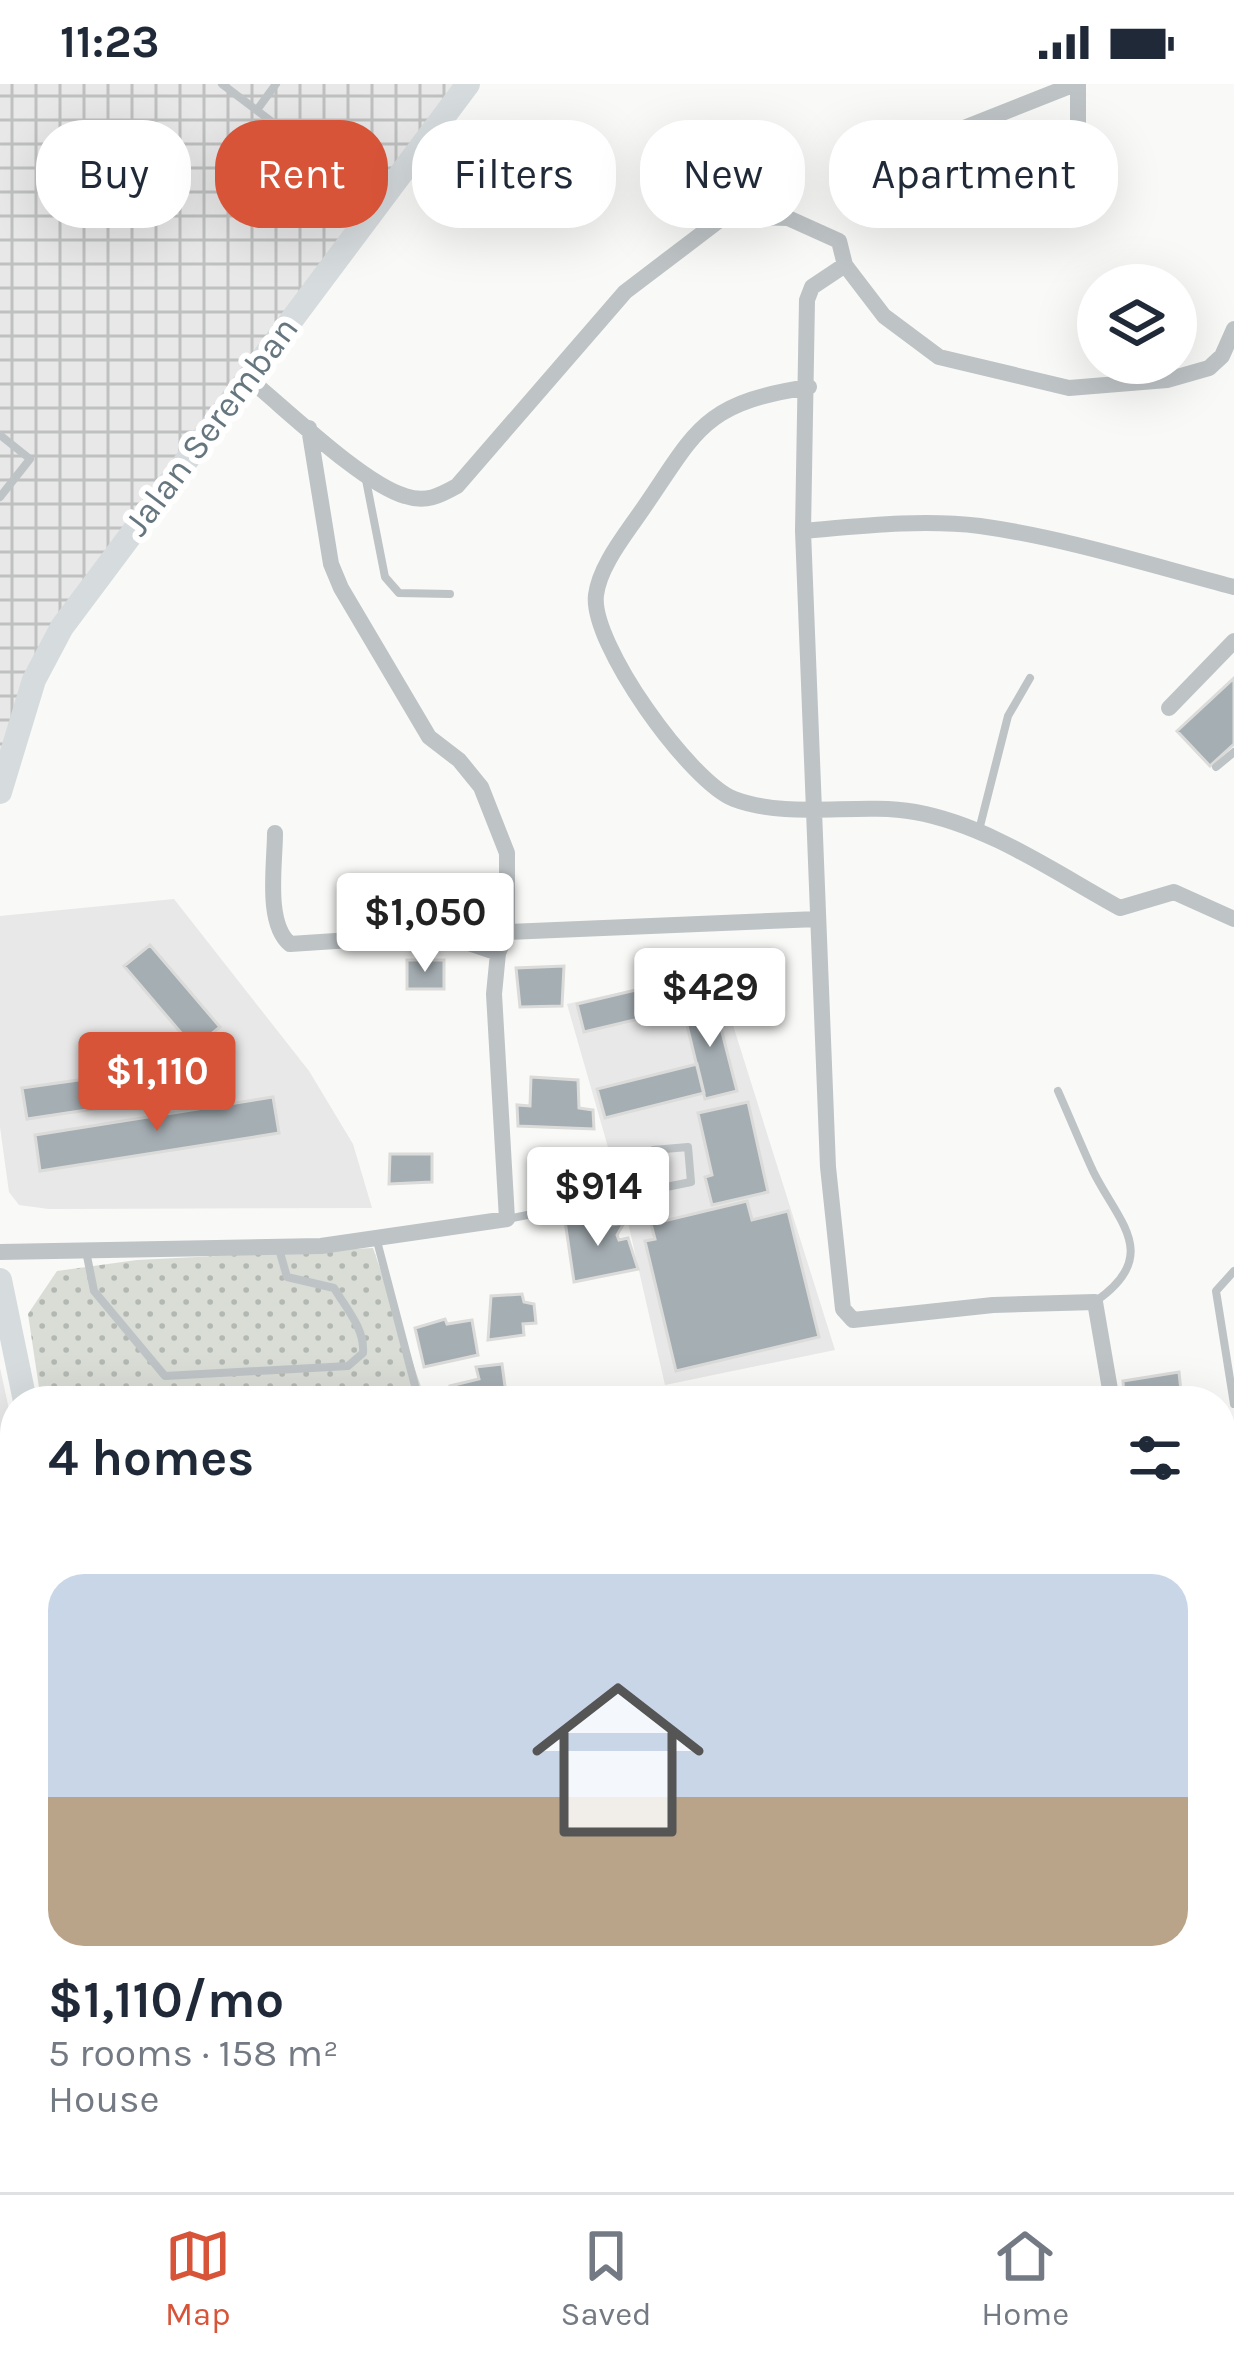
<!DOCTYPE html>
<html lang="en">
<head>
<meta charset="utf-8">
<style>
  body { margin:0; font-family:Karla,sans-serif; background:#f2f2f3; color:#1f2937; height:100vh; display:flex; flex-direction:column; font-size:45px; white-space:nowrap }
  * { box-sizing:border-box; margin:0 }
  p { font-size:39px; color:#747a83 }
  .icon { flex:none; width:66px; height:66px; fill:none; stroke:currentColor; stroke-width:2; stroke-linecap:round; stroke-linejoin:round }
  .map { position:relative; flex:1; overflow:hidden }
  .side { position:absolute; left:0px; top:1302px; width:1236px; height:807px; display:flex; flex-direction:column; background:#fff; border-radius:48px 48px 0 0; box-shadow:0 12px 48px #0002 }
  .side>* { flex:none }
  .banner { position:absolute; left:36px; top:36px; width:1164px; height:108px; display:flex; gap:24px }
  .tools { position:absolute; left:1077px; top:180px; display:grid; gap:24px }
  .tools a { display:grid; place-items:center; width:120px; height:120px; border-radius:50%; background:#fff; box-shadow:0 12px 48px #0002; font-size:60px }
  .price { position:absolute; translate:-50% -102px; padding:0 27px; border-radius:12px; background:#fff; color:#222; font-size:39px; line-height:78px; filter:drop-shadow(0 3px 6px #0008) }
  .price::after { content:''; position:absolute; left:50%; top:72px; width:36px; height:27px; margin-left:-18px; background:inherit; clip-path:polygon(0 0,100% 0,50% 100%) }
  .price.selected { background:#d75439; color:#fff }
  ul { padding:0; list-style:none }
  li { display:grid; align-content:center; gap:24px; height:636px; padding:0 48px }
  li span { display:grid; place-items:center; height:372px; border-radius:36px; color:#555 }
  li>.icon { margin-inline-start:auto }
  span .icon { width:216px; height:216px; fill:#fffc; stroke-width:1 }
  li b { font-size:51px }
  h2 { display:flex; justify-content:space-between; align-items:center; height:144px; padding:0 48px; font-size:51px }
  .tag { padding:0 42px; border-radius:48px; background:#fff; box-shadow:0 12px 48px #0002; font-size:42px; line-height:108px }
  .tag.selected { background:#d75439; color:#fff }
  .status { display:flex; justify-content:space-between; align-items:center; height:84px; padding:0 60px; background:#fff; direction:ltr }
  .status svg { height:33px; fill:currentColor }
  .menu { display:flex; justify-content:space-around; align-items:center; height:168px; border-top:3px solid #e0e1e3; background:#fff; font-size:33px; color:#747a83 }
  .menu a { display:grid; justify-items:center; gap:6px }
  .menu .selected { color:#d75439 }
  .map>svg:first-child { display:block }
</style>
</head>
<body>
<div class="status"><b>11:23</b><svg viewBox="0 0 49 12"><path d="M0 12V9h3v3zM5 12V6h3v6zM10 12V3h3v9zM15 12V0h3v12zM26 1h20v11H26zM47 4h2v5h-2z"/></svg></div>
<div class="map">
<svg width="1234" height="2108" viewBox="0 0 1234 2108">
  <defs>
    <pattern id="industrial-grid" width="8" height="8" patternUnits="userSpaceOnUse" patternTransform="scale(3)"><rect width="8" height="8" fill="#e7e8e7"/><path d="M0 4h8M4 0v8" fill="none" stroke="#bfc1c0"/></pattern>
    <pattern id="park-dots" width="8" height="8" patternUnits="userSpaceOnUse" patternTransform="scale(3)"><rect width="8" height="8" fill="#d9ddd6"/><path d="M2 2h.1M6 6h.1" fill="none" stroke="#b4b8b3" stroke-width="1.8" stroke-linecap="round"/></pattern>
  </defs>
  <rect width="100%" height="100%" fill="#f9f9f7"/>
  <path fill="#e7e8e7" d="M174 815 309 987 353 1060 372 1124 49 1125 19 1121 9 1108 0 1043V832Z
    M716 887 835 1266 665 1301 622 1112 567 920Z
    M0 1284 15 1353V1408L0 1405Z"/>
  <path fill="url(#industrial-grid)" d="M0 0H460L62 543 0 684Z"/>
  <path fill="url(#park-dots)" d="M373 1164 426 1317H41L28 1230 57 1187 137 1176Z
    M165 2094H357L355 2108H165Z"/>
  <path fill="#a5aeb3" stroke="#dbdbd9" stroke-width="3" d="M1234 594V660L1210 682 1177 647Z
    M150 861 220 943 194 964 124 882Z
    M407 876H444V905H407Z
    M564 882 562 922 520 923 516 884Z
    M707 889 714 917 584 948 577 920Z
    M714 917 737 1007 705 1015 683 925Z
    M697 980 704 1009 605 1034 597 1005Z
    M135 988 140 1018 27 1035 22 1004Z
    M531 993 578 996 579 1024 593 1026 594 1045 518 1042 517 1021 530 1022Z
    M273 1013 279 1049 40 1087 35 1051Z
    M748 1018 768 1108 712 1121 705 1093 712 1091 698 1029Z
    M581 1065 584 1077H595L599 1100 553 1110 542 1072Z
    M390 1070H432V1098L389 1100Z
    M747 1117 752 1136 788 1127 819 1253 676 1287 645 1157 655 1155 651 1140Z
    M599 1131 601 1143 624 1139 617 1151 619 1156 628 1154 638 1185 574 1198 565 1137Z
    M522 1210 524 1218 534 1220 536 1239 523 1240 524 1251 488 1256 491 1212Z
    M445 1235 447 1240 472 1236 478 1271 424 1283 415 1244Z
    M502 1280 507 1317H452L450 1302 479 1295 476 1283Z
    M1179 1288 1182 1317 1124 1312 1123 1297Z
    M1075 1304 1078 1317H1015V1315Z
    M15 1474V1509L2 1520 0 1486Z
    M1234 1490V1525L1221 1527V1492Z
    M1234 1539V1564L1221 1566V1541Z
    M15 1570V1600L0 1582Z
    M1234 1578V1664L1221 1666V1580Z
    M1234 1762V1791L1224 1792 1234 1880 1221 1882V1764Z
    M1234 1894V1974L1221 1977V1896Z
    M758 2094H872L851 2108H743Z"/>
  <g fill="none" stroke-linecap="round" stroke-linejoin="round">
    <path stroke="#b9bdbf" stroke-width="3" stroke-dasharray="6 6" stroke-linecap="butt" d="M109 1303V1314
      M162 1313 170 1317
      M89 1317H134
      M326 2108 329 2094"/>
    <path stroke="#bec3c6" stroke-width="8" d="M222 0 374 115
      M257 26 276 0
      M0 351 30 375 0 413
      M366 396 385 493 399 509 450 510
      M1216 683 1234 668
      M979 746 1008 632 1030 594
      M1058 1007C1070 1034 1081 1061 1093 1087 1118 1138 1162 1171 1096 1217
      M507 1135 691 1098 688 1063 653 1066 648 1072 653 1106
      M377 1157 419 1317
      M86 1167 94 1207 165 1292 348 1282 363 1269C365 1245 346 1224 334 1204L287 1193 279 1165
      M1234 1187 1216 1207 1234 1320
      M0 1422 15 1427
      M1221 1885 1234 1882
      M608 2108 618 2094
      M727 2108 742 2094"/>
    <path stroke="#bec3c6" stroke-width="16" d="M1078 0V98
      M954 48 1075 0
      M249 295C286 325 363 400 405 412 426 419 439 412 457 402L625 208 725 132 788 134 839 157 845 181
      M809 303C695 320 696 351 633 439 619 459 599 486 596 511 590 559 690 698 734 715 790 736 857 718 915 728 988 741 1056 789 1120 824L1174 808 1234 835
      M803 447C861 442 921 435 980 442 1066 454 1150 481 1234 503
      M1169 624 1234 557
      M275 749C275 780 265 839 290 860L442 850 498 869
      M507 848 818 835
      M0 1168 321 1162 507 1135 494 910 498 869 507 848V769L481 703 459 676 429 653 341 504 331 480 309 344
      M1112 1317 1095 1218 993 1221 853 1236 843 1225 828 1083 803 447 807 216 812 203 845 181 884 232 939 273 1069 304 1167 296 1209 284 1222 272 1234 245
      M0 1559 3 1557
      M1221 1742 1234 1740
      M0 1773 15 1758
      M0 2084 13 2108
      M705 2094 714 2108
      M360 2108 362 2094"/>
    <path stroke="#bec3c6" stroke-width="21" d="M1221 1988 1234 1985
      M868 2108 887 2094"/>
    <path stroke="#d6dbde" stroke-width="24" d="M0 708 34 596 62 543 468 0
      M0 1196 25 1317
      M1221 2068 1234 2065
      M157 2094V2108
      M1029 2108 1087 2094"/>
  </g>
  <g text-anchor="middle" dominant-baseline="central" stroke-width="12" stroke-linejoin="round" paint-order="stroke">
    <g font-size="36" fill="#66767f" stroke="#fff">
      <text transform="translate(211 342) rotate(-53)">Jalan Seremban</text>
    </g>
  </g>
</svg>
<div class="tools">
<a><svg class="icon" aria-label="layers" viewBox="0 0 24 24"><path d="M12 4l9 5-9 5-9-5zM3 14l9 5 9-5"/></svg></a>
</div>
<b class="price" style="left:425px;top:891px">$1,050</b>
<b class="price" style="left:710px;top:966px">$429</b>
<b class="price selected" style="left:157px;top:1050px">$1,110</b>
<b class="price" style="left:598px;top:1165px">$914</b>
<div class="banner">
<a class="tag">Buy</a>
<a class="tag selected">Rent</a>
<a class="tag">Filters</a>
<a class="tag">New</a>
<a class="tag">Apartment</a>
</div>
<section class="side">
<h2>4 homes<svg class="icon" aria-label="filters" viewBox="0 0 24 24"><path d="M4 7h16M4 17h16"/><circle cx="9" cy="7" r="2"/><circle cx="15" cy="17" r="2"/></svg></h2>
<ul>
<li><span style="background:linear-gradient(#c9d6e8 60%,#b9a48a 0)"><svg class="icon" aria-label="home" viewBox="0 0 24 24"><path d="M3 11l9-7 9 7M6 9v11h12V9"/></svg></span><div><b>$1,110/mo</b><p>5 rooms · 158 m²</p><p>House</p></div></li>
</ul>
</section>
</div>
<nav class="menu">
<a class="selected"><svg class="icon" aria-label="map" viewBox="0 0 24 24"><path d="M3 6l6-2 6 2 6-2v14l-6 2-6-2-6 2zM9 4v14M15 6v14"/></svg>Map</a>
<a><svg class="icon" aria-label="saved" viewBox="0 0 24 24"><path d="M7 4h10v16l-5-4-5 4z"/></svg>Saved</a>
<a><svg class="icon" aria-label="home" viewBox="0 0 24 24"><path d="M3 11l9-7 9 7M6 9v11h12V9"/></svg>Home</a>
</nav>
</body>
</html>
